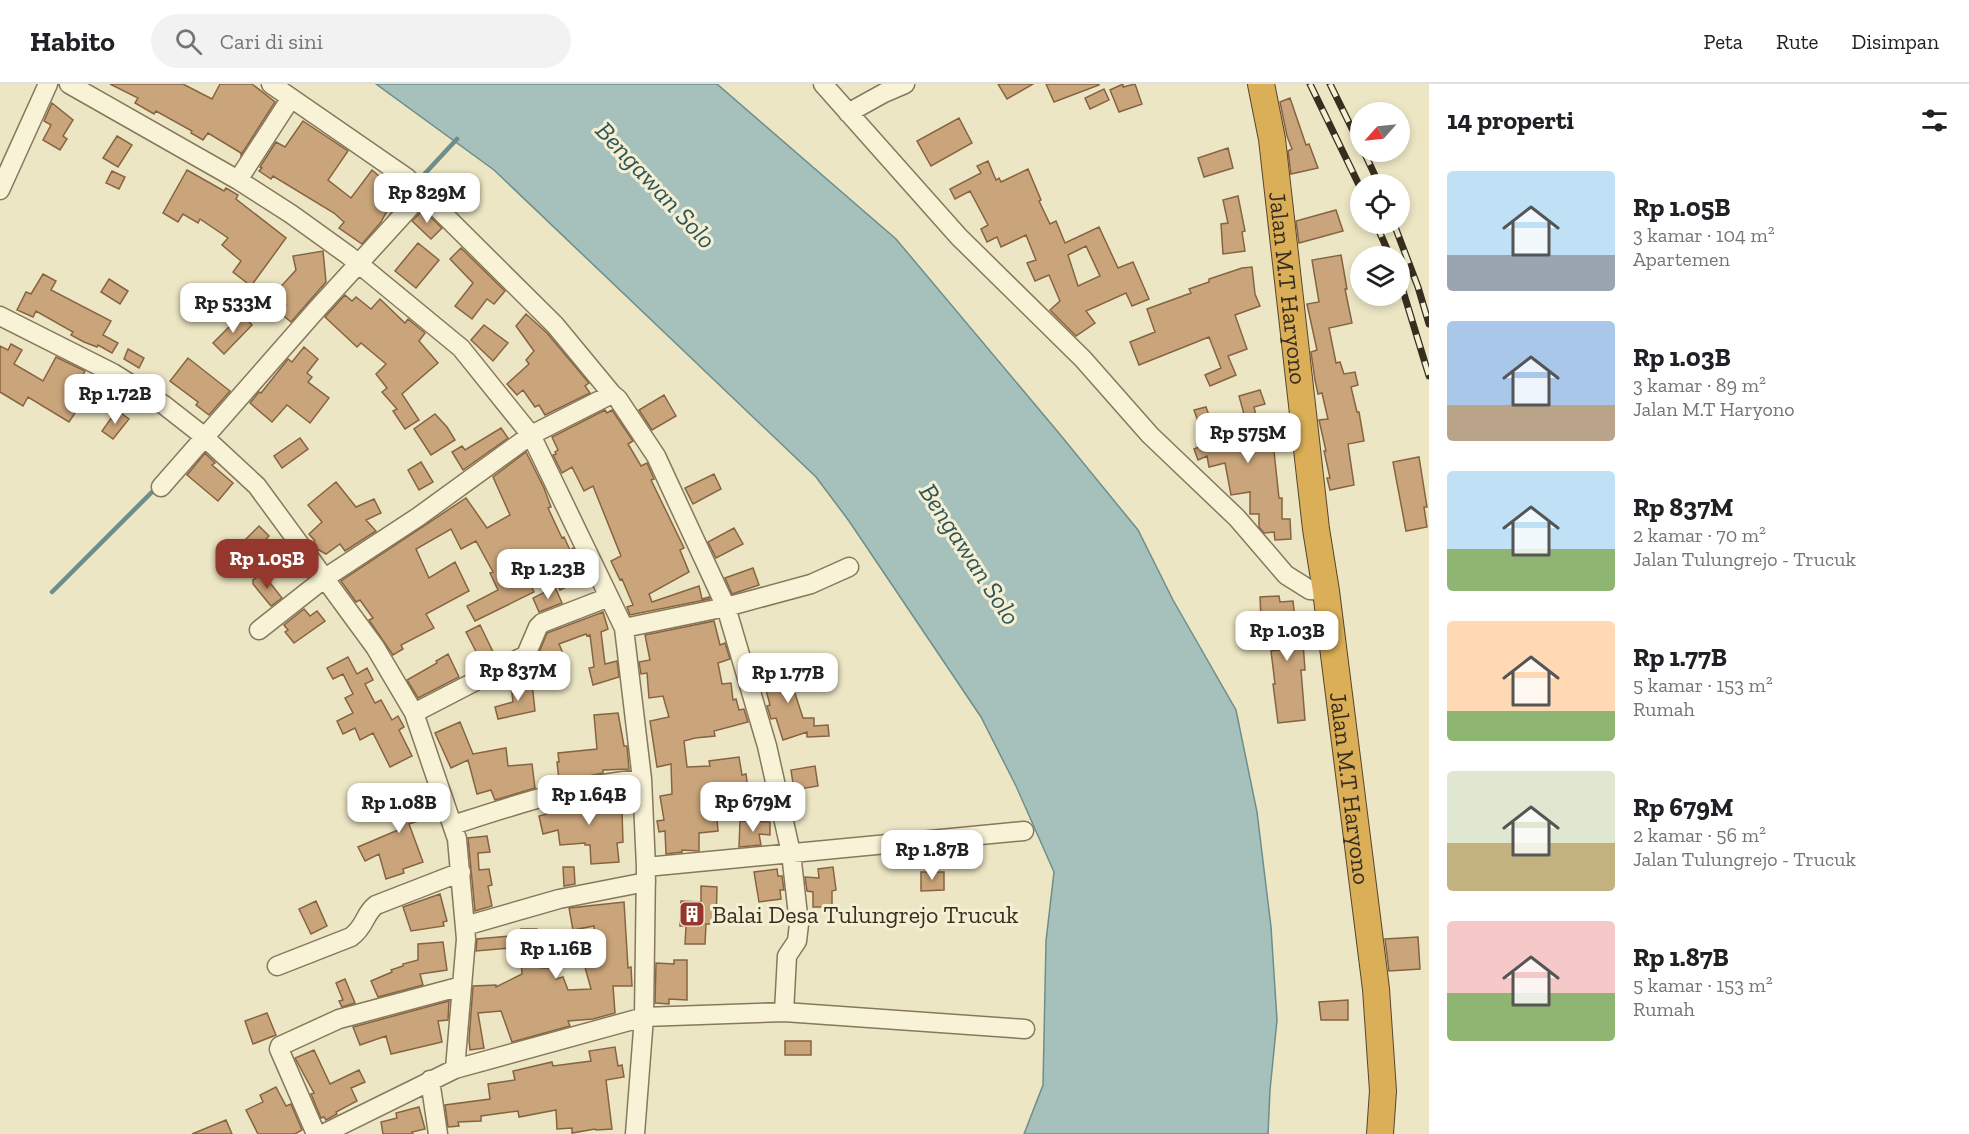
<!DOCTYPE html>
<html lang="id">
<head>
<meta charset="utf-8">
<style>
  body { margin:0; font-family:"Zilla Slab",serif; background:#f2f2f2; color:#202124; height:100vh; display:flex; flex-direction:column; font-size:22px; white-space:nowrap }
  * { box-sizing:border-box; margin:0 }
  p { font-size:20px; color:#757577 }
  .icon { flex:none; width:33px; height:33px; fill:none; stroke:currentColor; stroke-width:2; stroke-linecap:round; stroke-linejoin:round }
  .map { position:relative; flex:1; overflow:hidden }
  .drawer { display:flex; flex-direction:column; background:#fff; width:540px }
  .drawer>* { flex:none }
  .needle { width:39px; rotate:243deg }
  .controls { position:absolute; left:1350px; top:18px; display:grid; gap:12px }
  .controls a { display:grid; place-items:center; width:60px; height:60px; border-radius:50%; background:#fff; box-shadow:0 3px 9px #0003; font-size:30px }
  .price { position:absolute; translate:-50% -51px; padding:0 14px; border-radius:12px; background:#fff; color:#222; font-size:20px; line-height:39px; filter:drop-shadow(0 2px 3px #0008) }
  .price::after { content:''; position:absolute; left:50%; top:36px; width:18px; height:14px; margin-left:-9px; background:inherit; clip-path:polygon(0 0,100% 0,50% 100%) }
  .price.active { background:#95372c; color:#fff }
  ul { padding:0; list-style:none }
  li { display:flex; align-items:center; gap:18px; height:150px; padding:0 18px }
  li span { display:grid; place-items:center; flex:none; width:168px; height:120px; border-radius:6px; color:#555 }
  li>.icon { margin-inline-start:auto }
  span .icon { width:72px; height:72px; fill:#fffc; stroke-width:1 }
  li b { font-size:26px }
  h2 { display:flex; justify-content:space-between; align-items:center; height:72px; padding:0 18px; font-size:26px }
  header { display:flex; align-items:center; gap:36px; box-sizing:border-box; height:84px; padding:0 30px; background:#fff; border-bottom:2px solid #e0e0e0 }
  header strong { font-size:28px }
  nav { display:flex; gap:33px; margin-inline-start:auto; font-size:21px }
  .search { width:420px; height:54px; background:#f2f2f2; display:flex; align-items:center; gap:15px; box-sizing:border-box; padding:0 21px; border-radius:33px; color:#757577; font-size:22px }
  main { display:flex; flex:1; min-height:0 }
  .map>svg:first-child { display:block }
</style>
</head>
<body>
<header>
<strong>Habito</strong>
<div class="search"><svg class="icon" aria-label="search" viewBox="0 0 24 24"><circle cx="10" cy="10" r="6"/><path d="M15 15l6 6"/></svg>Cari di sini</div>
<nav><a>Peta</a><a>Rute</a><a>Disimpan</a></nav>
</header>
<main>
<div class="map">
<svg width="1429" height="1050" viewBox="0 0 1429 1050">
  <rect width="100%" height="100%" fill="#ede6c4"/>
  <path fill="#a6c0bc" stroke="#6d8e8a" stroke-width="1.5" d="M376 0H717L896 155 1058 348 1138 446 1173 516 1236 626 1257 728 1271 843 1277 936 1270 1006 1268 1050H1024L1043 1001 1046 857 1054 788 1016 702 981 633 849 437 816 393 494 86Z"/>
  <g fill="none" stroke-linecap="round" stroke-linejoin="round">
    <path stroke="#6d8e8a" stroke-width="4.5" d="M418 97 457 55
      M391 132 412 103
      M52 508 156 404"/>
  </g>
  <path fill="#caa57b" stroke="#866441" stroke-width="1.5" fill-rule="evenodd" d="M110 0H183L212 15 220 0H252L275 18 241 71V69L208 49 203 56 191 49 192 47 156 27 154 30 135 19 138 14Z
    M998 0H1033L1007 15Z
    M1046 0H1099V1L1054 18Z
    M1123 0V3L1135 0 1142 20 1119 28 1110 6Z
    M1104 5 1109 16 1090 25 1085 14Z
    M1290 14 1306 61 1309 60 1318 84 1291 90 1288 67 1292 65 1287 52 1280 18Z
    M52 19 73 36 63 52 67 55 60 66 43 56 51 41 44 37Z
    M959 34 972 59 931 82 917 57Z
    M303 37 348 67 328 96 351 114 372 86 400 110 387 127 381 138 362 160 339 144 344 138 334 129 273 92 271 95 259 87 262 84 260 83 276 58 285 63Z
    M117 52 132 61 118 83 103 74Z
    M1228 64 1233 84 1204 93 1198 74Z
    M988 77 996 96 999 94 1001 98 1028 85 1041 116 1039 117 1050 140 1056 137 1065 159 1099 143 1118 184 1133 178 1149 215 1132 222 1126 209 1086 227 1095 239 1076 252 1050 226 1060 217 1049 191 1035 197 1027 179 1036 176 1026 151 1001 163 997 153 987 158 981 145 988 141 970 107 955 115 950 105 981 89 977 82ZM1086 162 1100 192 1078 202 1068 171Z
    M187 86 224 107 226 104 238 111 236 115 286 154 251 202 233 188 241 177 222 161 228 154 200 135 198 139 183 130 178 138 163 129Z
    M112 87 125 93 119 105 106 99Z
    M1238 112 1245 147 1242 148 1245 167 1223 170 1221 140 1228 139 1223 116Z
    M423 126 442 144 431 155 412 137Z
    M1336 126 1343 147 1299 159 1296 137Z
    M418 159 439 176 416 204 395 187Z
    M461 164 505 207 494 220 487 215 472 235 455 222 473 199 450 175Z
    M323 167 326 198 291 238 279 228 286 221 275 209 296 186 293 172Z
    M1341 171 1347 205H1345L1352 239 1329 244 1336 279 1340 278 1344 290 1355 288 1358 301 1351 303 1357 328H1359L1364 357 1348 360 1354 401 1330 406 1327 394H1330L1324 367H1326L1319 336 1328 335 1322 309 1318 310 1315 296 1311 268 1317 266 1307 220 1319 218 1312 176Z
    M1252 183 1255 210 1260 222 1235 231 1247 265 1228 272 1236 291 1210 302 1205 291 1221 284 1209 253 1139 281 1130 258 1155 248 1147 225 1191 209 1189 205 1209 198V195L1242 184Z
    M43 190 56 197 51 206 111 237 103 251 118 259 112 269 98 261 97 263 84 258 71 251 73 248 36 227 33 233 17 226 26 208 31 210Z
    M109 195 128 207 120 220 101 208Z
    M345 211 352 217 356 213 371 225 380 215 405 239 408 235 425 249 419 257 438 279 402 310 419 336 405 345 393 327 397 325 382 308 387 304 376 290 386 280 361 259 357 263 325 233Z
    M242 230 252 241 224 270 213 259Z
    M526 230 547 249 589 299 585 302 590 309 545 331 539 321 535 323 523 306 517 311 507 300 529 280 526 276 534 267 516 242Z
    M484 241 508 259 493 277 471 256Z
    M11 260 22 266 14 280 43 297 56 273 85 287 67 320 77 326 69 338 28 313 23 322 0 308V262L8 266Z
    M304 263 318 275 307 289 312 293 308 298 329 314 310 339 287 321 272 338 250 319 259 308 261 309 288 275 292 278Z
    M128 265 144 274 139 284 124 275Z
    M188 274 230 307 209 331 196 321 198 318 170 297Z
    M1260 306 1265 320 1254 323 1262 359 1273 358 1279 414H1282V435H1290L1291 455 1275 456 1274 448 1264 449 1259 443V430H1250V408L1231 411 1225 379 1209 383 1207 372 1198 376 1194 365 1207 360 1203 343 1244 330 1239 312Z
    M664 311 676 332 652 346 639 326Z
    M1206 323 1211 337 1199 340 1194 326Z
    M117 326 129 335 113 355 102 347Z
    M605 326 607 329 612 326 633 357 628 360 641 382 647 379 654 395 651 396 684 464 680 466 689 488 649 510 652 518 699 502 702 515 709 513 710 515 630 531 627 523 633 521 622 495 620 496 611 477 621 472 593 402 584 407 572 383 562 389 553 371 556 370 555 368 558 366 552 353Z
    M435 330 447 343 455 356 431 371 414 345Z
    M501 344 508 354 463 386 452 368 462 362 465 366Z
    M300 354 308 365 282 384 274 372Z
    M526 368 544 404 551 423 548 424 562 454 564 453 570 466 573 464 587 493 560 506 545 473 523 484 534 508 475 537 467 522 498 506 490 489 493 488 476 457 461 465 451 445 416 465 429 494 455 478 469 507 426 530 434 544 401 561 403 565 393 571 369 536 373 534 360 516 356 518 341 497 466 414 487 444 510 431 493 393Z
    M205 369 215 379 212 381 233 399 218 417 187 391Z
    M1419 373 1427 423H1424L1427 443 1406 447 1393 378Z
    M421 378 433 398 419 406 408 386Z
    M714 390 721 405 693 420 685 404Z
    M336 398 356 423 374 415 381 429 366 436 376 447 345 467 340 460 326 470 317 465 314 461 315 457 309 450 322 438 308 421Z
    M259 442 269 452 249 472 239 462Z
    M734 444 743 460 716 474 708 458Z
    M753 484 759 501 732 510 725 494Z
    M260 491H264L282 514 271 522 253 500V496Z
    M555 503 562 519 539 528 533 514Z
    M1279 512 1280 518 1293 517 1296 545H1302L1305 586H1301L1305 636 1278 639 1273 600H1275L1271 567 1286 565 1283 532 1261 534 1260 513Z
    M304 525 310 532 317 527 325 537 294 559 285 548 288 546 284 541Z
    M603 528 608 545 601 548 605 580 617 577 619 593 593 601 589 584 594 583 590 551 587 552 586 550 559 560 567 579 541 590 536 576 547 549Z
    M714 537 720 561 725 559 730 575 718 579 722 600 731 599 733 616 736 615 739 626 744 625 748 638 714 647 715 652 695 654 684 657 687 683 710 682 709 677 739 673 742 691 746 690 748 705 720 708V712H715L718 747 699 749V767L682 766V768L666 770 665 747 659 748 657 737 664 736 660 712 672 710 671 680 657 683 650 637 669 633 663 612 649 614 647 589 641 590 639 578 650 576 645 551Z
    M480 541 496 574 483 581 466 548Z
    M448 570 459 593 418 614 407 596 437 579 436 577Z
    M348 573 357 590 367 584 373 596 365 600 375 619 381 616 392 636 398 632 404 643 399 646 412 672 390 683 373 649 360 656 355 644 343 650 337 637 353 629 345 614 353 610 343 590 333 595 327 584Z
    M792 575 797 589 789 591 803 634H814V642L828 641 829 652 807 653V648L783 656 776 634 771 635 767 622 770 621 766 606 770 605 763 584Z
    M532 599 535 627 498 635 495 623 513 618 511 601Z
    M618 629 624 662H627L629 685 603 686V689L542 702V698L559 696 557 678H559L558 669 597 665 594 631Z
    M460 638 473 670 506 664 508 682 532 680 535 704 495 716 491 706 477 710 468 676 451 684 435 649Z
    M815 682 818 702 794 706 791 686Z
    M408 703 412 712 432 715 436 729 417 727 421 736 409 740 423 778 403 785 404 789 386 795 379 770 365 777 358 763 398 746 385 712Z
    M603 711V715L624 714V728H622L623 758 617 759 619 778 591 780 590 761H585V759L560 761 558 746 543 750 539 732 547 730 546 724Z
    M740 737 770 738V751L759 750 761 761 739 763Z
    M487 752 490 768 478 769 479 786 489 785 492 801 488 802 492 822 475 827 468 754Z
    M563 783H574L575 800 564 802Z
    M833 783 836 806 832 807V823H813V808L807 807 805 793 819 794 818 785Z
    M777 785 778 792H782L784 806H780L781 815 759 818 754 788Z
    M921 788H944V806L921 807Z
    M701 802 717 803 716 840H706L705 860H685L686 842H680L681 817 701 818Z
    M440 810 447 837 443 838 444 842 411 847 403 823Z
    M316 817 327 842 311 850 299 825Z
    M624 818 628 884 631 883 632 902H613L615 929 593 935 568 937 570 942 512 958 501 927 478 929 484 964 470 966 469 956 473 902 496 901V903L522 890 520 863 476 867 477 855 521 851V845H537L541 884H556V895L563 893 568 906 591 905 583 876 595 873 594 842 573 846 569 824Z
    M1418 853 1420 885 1389 887 1385 855Z
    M443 858 447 886 420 890 423 901 378 913 371 897 392 888 391 886 403 882V880L418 876V860Z
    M674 876H687V916L669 915V920L655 919 656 879 674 880Z
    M345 895 355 919 342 923 339 917 343 916 336 899Z
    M1348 916V936H1321L1319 918Z
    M449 917 448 936 438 937 442 958 391 970 386 952 360 961 353 943Z
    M267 929 276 951 253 960 245 937Z
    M785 957H811V971H785Z
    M615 963 618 982 622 981 624 993 606 996 612 1045 596 1046 595 1045 572 1049V1044L557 1045 556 1026 519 1033 518 1027 481 1032V1037L458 1038 459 1042 448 1043 445 1021 490 1015 488 1000 515 996 513 987 552 978 553 982 591 977 589 967Z
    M314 966 330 1000 359 986 365 998 351 1004 357 1017 336 1028 337 1030 326 1036 324 1033 321 1034 311 1010 314 1009 295 974Z
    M276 1003 286 1022 291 1020 302 1046 295 1050H258L246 1026 263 1018 260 1011Z
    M419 1023 425 1045 412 1048 413 1050H383L381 1038 397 1034 396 1029Z
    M226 1036 232 1050H192Z"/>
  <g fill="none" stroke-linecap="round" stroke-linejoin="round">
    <g stroke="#87785b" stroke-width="21">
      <path id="minor" d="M69 0 238 96 291 130 348 171 461 264 531 351 624 544 642 695 646 783 644 933 455 985 323 1050
        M271 0 407 94 555 241 612 310
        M823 0 959 153 1083 275 1150 351 1237 434 1286 491 1310 506 1326 507
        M848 29 884 9 905 0
        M238 96 291 14
        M0 106 48 0
        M0 232 113 289 164 321 201 350 257 402 375 563 414 629 457 755 466 855 455 985
        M161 403 318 224 423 109
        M624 544 726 523 811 500 849 483
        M259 546 325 494 418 433 531 351 612 310 618 315 656 372 726 523 767 662 791 769 799 840 797 857 787 872 784 928
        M414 629 526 571 538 543 542 539 609 513
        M453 741C518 720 573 701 642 695
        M646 783 1024 747
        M465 842 559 815 646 798
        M277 882 351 853C366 842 364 830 376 821L461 788
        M430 996 438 1050
        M316 1050 279 965 280 962 339 935 462 902
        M635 1050 644 933 784 928 1025 945"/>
    </g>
    <g stroke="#55452f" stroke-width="28">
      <g id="highway">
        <path id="s1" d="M1261 0 1272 55 1316 445 1326 507 1376 905 1383 1007 1380 1050"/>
      </g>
    </g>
    <use href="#minor" stroke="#f8f2d7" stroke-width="18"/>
    <use href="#highway" stroke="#daaf57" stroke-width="26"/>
    <g stroke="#382e1f" stroke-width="7">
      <path id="rail" d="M1310 0 1360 103
        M1330 0 1360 61
        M1364 68 1379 100
        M1376 140 1390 172
        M1394 140 1418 203 1429 240
        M1400 197 1429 292"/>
    </g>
    <use href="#rail" stroke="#f5efd4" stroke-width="4.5" stroke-dasharray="14" stroke-linecap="butt"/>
  </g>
  <defs>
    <g id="building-square" transform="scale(1.35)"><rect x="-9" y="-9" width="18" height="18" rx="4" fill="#95372c" stroke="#f5efd4"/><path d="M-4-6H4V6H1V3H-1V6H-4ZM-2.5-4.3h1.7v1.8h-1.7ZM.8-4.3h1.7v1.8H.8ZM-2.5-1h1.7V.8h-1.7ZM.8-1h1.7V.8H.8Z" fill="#fff"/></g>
  </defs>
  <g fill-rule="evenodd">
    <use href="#building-square" x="692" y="830"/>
  </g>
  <g text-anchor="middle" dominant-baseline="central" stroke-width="6" stroke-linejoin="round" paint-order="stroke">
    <g font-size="24" fill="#382e1f" stroke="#f5efd4">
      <text stroke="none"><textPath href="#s1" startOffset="206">Jalan M.T Haryono</textPath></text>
      <text stroke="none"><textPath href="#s1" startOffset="710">Jalan M.T Haryono</textPath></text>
    </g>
    <g font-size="24" fill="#382e1f" stroke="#f5efd4" text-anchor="start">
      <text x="712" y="830">Balai Desa Tulungrejo Trucuk</text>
    </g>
    <g font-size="26" font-style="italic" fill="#2e5557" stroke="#f5efd4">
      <text transform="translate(656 101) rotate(47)">Bengawan Solo</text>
      <text transform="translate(970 470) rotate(57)">Bengawan Solo</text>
    </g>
  </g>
</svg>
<div class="controls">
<a><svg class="needle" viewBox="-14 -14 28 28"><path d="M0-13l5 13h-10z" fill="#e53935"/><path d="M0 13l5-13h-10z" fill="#757577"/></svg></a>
<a><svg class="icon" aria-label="locate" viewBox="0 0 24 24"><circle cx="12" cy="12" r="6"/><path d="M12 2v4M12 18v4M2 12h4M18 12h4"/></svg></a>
<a><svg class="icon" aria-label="layers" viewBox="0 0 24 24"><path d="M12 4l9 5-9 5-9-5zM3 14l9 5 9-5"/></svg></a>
</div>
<b class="price" style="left:427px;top:140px">Rp 829M</b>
<b class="price" style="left:233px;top:250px">Rp 533M</b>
<b class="price" style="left:115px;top:341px">Rp 1.72B</b>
<b class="price" style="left:1248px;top:380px">Rp 575M</b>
<b class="price active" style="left:267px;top:506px">Rp 1.05B</b>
<b class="price" style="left:548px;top:516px">Rp 1.23B</b>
<b class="price" style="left:1287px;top:578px">Rp 1.03B</b>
<b class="price" style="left:518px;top:618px">Rp 837M</b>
<b class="price" style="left:788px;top:620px">Rp 1.77B</b>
<b class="price" style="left:589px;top:742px">Rp 1.64B</b>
<b class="price" style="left:753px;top:749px">Rp 679M</b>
<b class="price" style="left:399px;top:750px">Rp 1.08B</b>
<b class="price" style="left:932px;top:797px">Rp 1.87B</b>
<b class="price" style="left:556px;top:896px">Rp 1.16B</b>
</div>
<section class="drawer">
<h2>14 properti<svg class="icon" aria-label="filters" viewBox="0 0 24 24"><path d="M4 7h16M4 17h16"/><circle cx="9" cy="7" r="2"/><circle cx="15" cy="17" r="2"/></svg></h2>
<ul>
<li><span style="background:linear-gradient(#bfe0f5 70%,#9aa5b1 0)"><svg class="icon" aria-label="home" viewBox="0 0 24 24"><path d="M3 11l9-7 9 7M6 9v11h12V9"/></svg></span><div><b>Rp 1.05B</b><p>3 kamar · 104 m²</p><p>Apartemen</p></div></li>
<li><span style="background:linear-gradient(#a9c7e8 70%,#b9a48a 0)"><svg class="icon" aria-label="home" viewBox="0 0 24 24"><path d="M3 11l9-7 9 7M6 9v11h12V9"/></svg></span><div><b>Rp 1.03B</b><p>3 kamar · 89 m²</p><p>Jalan M.T Haryono</p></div></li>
<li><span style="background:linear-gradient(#bfe0f5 65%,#8fb573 0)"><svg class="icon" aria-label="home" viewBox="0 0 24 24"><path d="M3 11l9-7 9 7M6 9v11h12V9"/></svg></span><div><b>Rp 837M</b><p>2 kamar · 70 m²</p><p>Jalan Tulungrejo - Trucuk</p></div></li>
<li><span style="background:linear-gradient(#ffd9b3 75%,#8fb573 0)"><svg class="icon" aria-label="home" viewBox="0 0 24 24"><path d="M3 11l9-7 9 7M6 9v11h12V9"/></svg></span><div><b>Rp 1.77B</b><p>5 kamar · 153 m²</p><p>Rumah</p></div></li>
<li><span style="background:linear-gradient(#dfe7d0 60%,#c2b280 0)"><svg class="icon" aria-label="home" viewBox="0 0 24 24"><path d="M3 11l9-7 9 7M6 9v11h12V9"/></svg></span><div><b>Rp 679M</b><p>2 kamar · 56 m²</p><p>Jalan Tulungrejo - Trucuk</p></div></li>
<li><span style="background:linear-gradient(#f6c9c9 60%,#8fb573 0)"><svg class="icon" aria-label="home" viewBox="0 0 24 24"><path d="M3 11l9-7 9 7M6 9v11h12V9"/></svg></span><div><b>Rp 1.87B</b><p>5 kamar · 153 m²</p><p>Rumah</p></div></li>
</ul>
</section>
</main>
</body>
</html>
